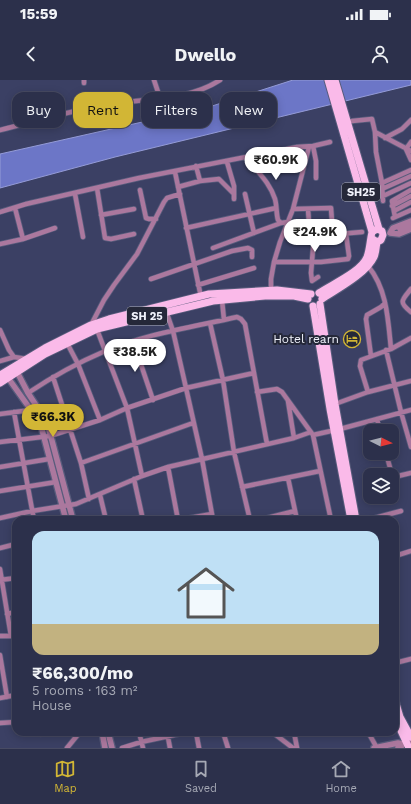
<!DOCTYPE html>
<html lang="en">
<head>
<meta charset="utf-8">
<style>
  body { margin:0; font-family:"Work Sans",sans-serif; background:#343852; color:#f1f3f6; height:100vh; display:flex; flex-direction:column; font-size:15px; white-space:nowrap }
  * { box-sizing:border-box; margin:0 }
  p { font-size:13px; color:#a6a9b5 }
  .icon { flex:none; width:22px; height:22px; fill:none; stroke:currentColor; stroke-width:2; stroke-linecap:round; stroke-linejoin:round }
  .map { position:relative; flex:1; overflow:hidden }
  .side { position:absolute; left:12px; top:436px; width:387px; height:220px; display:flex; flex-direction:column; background:#2c304b; border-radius:12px; box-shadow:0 2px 10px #0003,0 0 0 1px #484b63 }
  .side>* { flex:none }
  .banner { position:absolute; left:12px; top:12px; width:387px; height:36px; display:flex; gap:8px }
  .needle { width:26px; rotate:96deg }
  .fabs { position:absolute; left:363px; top:344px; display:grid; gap:8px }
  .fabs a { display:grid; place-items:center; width:36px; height:36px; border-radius:8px; background:#2c304b; box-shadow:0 2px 10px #0003,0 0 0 1px #484b63; font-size:20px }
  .price { position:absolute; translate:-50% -34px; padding:0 9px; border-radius:14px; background:#fff; color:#222; font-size:13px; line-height:26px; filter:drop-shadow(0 1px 2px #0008) }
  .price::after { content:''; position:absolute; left:50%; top:24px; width:12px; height:9px; margin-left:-6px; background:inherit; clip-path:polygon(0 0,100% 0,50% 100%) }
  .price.active { background:#d2b635; color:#111 }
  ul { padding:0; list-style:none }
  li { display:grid; align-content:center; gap:8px; height:212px; padding:0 20px }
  li span { display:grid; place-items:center; height:124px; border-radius:12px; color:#555 }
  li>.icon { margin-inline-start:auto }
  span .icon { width:72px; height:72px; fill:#fffc; stroke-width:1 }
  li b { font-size:17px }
  .pill { padding:0 14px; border-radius:12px; background:#2c304b; box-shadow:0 2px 10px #0003,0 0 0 1px #484b63; font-size:14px; line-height:36px }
  .pill.active { background:#d2b635; color:#111 }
  .status { display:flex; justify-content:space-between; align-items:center; height:28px; padding:0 20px; background:#2c304b; direction:ltr }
  .status svg { height:11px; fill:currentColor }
  header { display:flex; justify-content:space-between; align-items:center; height:52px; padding:0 20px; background:#2c304b; font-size:18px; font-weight:700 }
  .menu { display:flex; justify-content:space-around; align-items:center; height:56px; border-top:1px solid #484b63; background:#2c304b; font-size:11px; color:#a6a9b5 }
  .menu a { display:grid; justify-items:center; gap:2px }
  .menu .active { color:#d2b635 }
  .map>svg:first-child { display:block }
</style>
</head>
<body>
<div class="status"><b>15:59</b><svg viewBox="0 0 49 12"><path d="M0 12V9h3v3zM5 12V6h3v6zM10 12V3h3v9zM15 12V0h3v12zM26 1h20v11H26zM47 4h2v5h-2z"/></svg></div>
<header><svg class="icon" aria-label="back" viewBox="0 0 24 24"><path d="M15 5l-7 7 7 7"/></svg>Dwello<svg class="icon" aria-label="person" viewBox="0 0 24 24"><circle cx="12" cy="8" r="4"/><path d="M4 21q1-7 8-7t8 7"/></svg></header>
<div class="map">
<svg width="411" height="668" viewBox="0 0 411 668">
  <rect width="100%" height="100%" fill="#3b4064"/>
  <path fill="#6c76c7" stroke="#949bd7" d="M293 0H411V5L115 77 0 108V74L209 27Z"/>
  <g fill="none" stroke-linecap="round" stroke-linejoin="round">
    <g stroke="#585c7c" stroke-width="6">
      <path id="minor" d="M84 0V3
        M154 0 160 18
        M352 41 372 39 375 52 411 71
        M0 50C37 41 73 30 110 24 147 18 188 21 220 0
        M375 52 376 72 382 103 383 121
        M385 58 402 49 411 40
        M411 62 406 69 411 80
        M313 66 316 81V98
        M247 78C257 92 269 101 275 119 277 126 276 133 278 140L281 143 288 142
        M227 82 234 106V119
        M196 86 200 101
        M175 92 201 217
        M382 103 411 90
        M178 107 200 101 219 99 234 114
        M97 108 105 158 111 159 134 154
        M382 109 411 96
        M140 110 146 138 149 139H156
        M75 114 83 157
        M245 114 254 153
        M383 116 411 103
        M392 126 411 116
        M15 128 23 159
        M293 129 331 128 333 155
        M308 129 310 157
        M394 131 411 122
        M0 132 26 124 139 98 297 67 313 66 330 62
        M101 135 134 129
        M395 137 392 121 411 110
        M393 138 411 130
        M186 148 276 128
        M283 155 305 157 362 152
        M314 157 311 193 312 201 318 197
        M0 164 23 159 55 148
        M213 168 281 143
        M274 182H321L348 179 349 176 346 154
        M368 186C387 209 388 239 391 269
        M151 199 232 171 248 168 252 170V177
        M198 205 254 188
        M411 209C402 220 398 222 411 232
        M271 211V199L274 182 280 162 293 129 309 67
        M222 220 224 240
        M166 231 173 251 186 308 202 379 213 440
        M210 243 223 300 234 372 250 440
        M91 245 104 220 114 205 137 174 164 122 167 118 180 114
        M96 247 127 328 142 396
        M0 250 9 270 14 277 27 279
        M133 261 153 320
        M67 263 78 284 100 340
        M386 270 401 332 411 367
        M371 276 366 239 367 235 381 227 385 223
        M0 281 14 277
        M53 297 81 383 89 419
        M257 312 277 309 282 312 313 355 331 440
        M368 312 360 286 361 280 391 269 411 258
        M28 313C52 297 77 283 103 272 145 254 193 247 237 237L241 239 245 244 267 364
        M288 321 294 358
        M335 324 368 312 411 301
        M14 332 34 440
        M0 334 31 330
        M377 339 380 351
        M313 355 340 349 411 330
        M0 362 50 356 100 340 127 328 186 308 254 293
        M386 373 392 395
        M81 383 193 343
        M0 387 49 379
        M168 387 178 440 212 434
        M392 395 394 397 411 393
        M288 398 297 440
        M134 399 143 440
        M242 407 320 391
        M0 411 56 402
        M100 415 106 440
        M0 438 32 431 76 424 142 396 168 387 294 358 311 352
        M259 440 295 431
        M367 440 401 431
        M0 468 16 464
        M395 476 411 471
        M0 489 11 556
        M0 500 16 498
        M7 534 16 532
        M0 556H16
        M0 575 7 617
        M395 583 411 579
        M0 618 16 615
        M0 643 16 642
        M40 652 41 654
        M139 652 143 668
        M167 652 170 668
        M196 652 199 668
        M223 652 228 668
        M272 652 293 668
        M294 652 297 668
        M368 652 377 668
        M67 668 80 652
        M122 668 141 662 188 652"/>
    </g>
    <g stroke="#585c7c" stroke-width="8">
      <path id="tertiary" d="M411 141 393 148 390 153 399 154 411 149
        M400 149 411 145
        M15 288 28 313 47 342 73 440
        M6 295 31 330 41 346 66 440
        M102 652 105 668
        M108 652 112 668
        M374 668 398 663 403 664
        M398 668 401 667 403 664 411 662"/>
    </g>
    <g stroke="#585c7c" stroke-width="9">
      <path id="primary" d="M328 0 372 152
        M335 0 379 149
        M319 213C332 204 361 192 367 177 370 169 370 160 372 152L377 149 382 151 383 155 381 160 377 162 371 158
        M322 219C337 209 366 194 374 177 376 173 376 167 377 162
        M320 224 335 324 356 440
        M313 226 330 329 351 440
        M0 295 45 268 91 245 109 239 209 214 277 210 311 214
        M0 303 45 274 97 249 213 221 265 216H294L308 219
        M395 620 400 637 411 657
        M395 638 409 668"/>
    </g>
    <use href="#minor" stroke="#ab789e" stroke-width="4.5"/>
    <use href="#tertiary" stroke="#ab789e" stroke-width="5.5"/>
    <use href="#primary" stroke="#fabae9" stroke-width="7"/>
  </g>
  <defs>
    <g id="hotel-ring" transform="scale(0.9)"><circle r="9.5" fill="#252839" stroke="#d2b635" stroke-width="1.5"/><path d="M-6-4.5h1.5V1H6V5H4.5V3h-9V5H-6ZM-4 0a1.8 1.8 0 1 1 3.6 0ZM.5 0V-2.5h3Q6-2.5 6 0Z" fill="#d2b635"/></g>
  </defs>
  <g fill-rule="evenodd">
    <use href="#hotel-ring" x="352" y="259"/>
  </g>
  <g text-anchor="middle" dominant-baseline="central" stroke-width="4" stroke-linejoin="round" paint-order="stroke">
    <g fill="#252839" stroke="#b3b5c1" stroke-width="1">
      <rect x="342" y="103" width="38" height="18" rx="3"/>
      <rect x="127" y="227" width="40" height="18" rx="3"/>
    </g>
    <g font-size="11" font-weight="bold" fill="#f0f2fb">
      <text x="361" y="112">SH25</text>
      <text x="147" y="236">SH 25</text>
    </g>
    <g font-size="12" fill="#f0f2fb" stroke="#252839" text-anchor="end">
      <text x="339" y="259">Hotel rearn</text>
    </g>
  </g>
</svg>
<div class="fabs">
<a><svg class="needle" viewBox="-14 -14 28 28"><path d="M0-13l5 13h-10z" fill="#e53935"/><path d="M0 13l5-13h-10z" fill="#a6a9b5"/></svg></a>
<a><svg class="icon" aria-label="layers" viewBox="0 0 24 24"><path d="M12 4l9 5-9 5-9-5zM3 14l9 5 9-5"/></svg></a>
</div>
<b class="price" style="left:276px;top:101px">₹60.9K</b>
<b class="price" style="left:315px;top:173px">₹24.9K</b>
<b class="price" style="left:135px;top:293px">₹38.5K</b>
<b class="price active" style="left:53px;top:358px">₹66.3K</b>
<div class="banner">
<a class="pill">Buy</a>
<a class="pill active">Rent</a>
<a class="pill">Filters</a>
<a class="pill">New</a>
</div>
<section class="side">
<ul>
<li><span style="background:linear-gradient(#bfe0f5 75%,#c2b280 0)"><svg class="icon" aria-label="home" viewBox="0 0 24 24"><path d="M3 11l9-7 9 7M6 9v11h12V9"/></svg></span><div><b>₹66,300/mo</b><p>5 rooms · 163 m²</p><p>House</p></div></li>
</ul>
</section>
</div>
<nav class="menu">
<a class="active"><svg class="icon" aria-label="map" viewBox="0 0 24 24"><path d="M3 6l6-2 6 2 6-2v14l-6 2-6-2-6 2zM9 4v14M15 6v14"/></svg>Map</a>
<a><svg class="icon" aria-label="saved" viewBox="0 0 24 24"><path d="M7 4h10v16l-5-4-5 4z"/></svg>Saved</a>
<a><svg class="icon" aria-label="home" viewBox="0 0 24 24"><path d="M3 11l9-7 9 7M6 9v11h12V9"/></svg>Home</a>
</nav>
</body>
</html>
